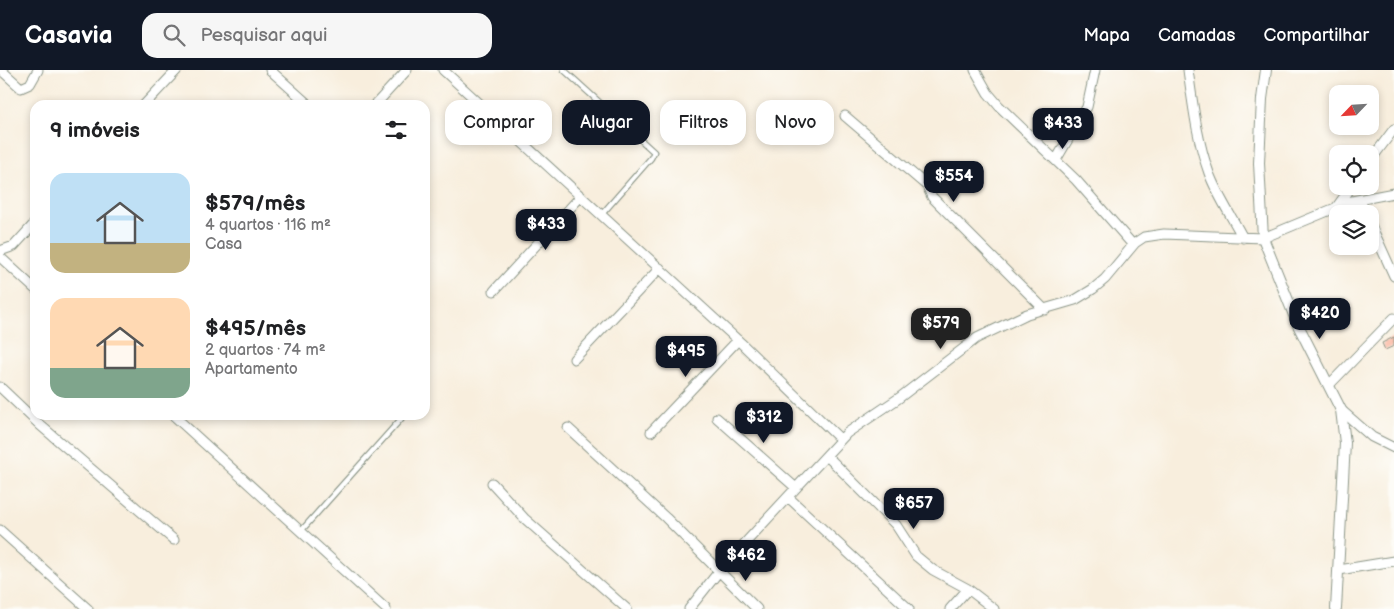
<!DOCTYPE html>
<html lang="pt">
<head>
<meta charset="utf-8">
<style>
  body { margin:0; font-family:"Balsamiq Sans",sans-serif; background:#f6f6f6; color:#202124; height:100vh; display:flex; flex-direction:column; font-size:19px; white-space:nowrap }
  * { box-sizing:border-box; margin:0 }
  p { font-size:16px; color:#757577 }
  .icon { flex:none; width:28px; height:28px; fill:none; stroke:currentColor; stroke-width:2; stroke-linecap:round; stroke-linejoin:round }
  .map { position:relative; flex:1; overflow:hidden }
  .panel { position:absolute; left:30px; top:30px; width:400px; height:320px; display:flex; flex-direction:column; background:#fff; border-radius:15px; box-shadow:0 2px 8px #0003 }
  .panel>* { flex:none }
  .banner { position:absolute; left:445px; top:30px; width:475px; height:45px; display:flex; gap:10px }
  .needle { width:32px; rotate:245deg }
  .fabs { position:absolute; left:1329px; top:15px; display:grid; gap:10px }
  .fabs a { display:grid; place-items:center; width:50px; height:50px; border-radius:10px; background:#fff; box-shadow:0 2px 8px #0003; font-size:25px }
  .price { position:absolute; translate:-50% -42px; padding:0 11px; border-radius:10px; background:#111827; color:#fff; font-size:16px; line-height:32px; filter:drop-shadow(0 1px 2px #0008) }
  .price::after { content:''; position:absolute; left:50%; top:30px; width:15px; height:11px; margin-left:-8px; background:inherit; clip-path:polygon(0 0,100% 0,50% 100%) }
  .price.on { background:#222; color:#fff }
  ul { padding:0; list-style:none }
  li { display:flex; align-items:center; gap:15px; height:125px; padding:0 20px }
  li span { display:grid; place-items:center; flex:none; width:140px; height:100px; border-radius:15px; color:#555 }
  li>.icon { margin-inline-start:auto }
  span .icon { width:60px; height:60px; fill:#fffc; stroke-width:1 }
  li b { font-size:21px }
  h2 { display:flex; justify-content:space-between; align-items:center; height:60px; padding:0 20px; font-size:21px }
  .tag { padding:0 18px; border-radius:15px; background:#fff; box-shadow:0 2px 8px #0003; font-size:18px; line-height:45px }
  .tag.on { background:#111827; color:#fff }
  header { display:flex; align-items:center; gap:30px; box-sizing:border-box; height:70px; padding:0 25px; background:#111827; color:#fff }
  header strong { font-size:24px }
  nav { display:flex; gap:28px; margin-inline-start:auto; font-size:18px }
  .search { width:350px; height:45px; background:#f6f6f6; display:flex; align-items:center; gap:12px; box-sizing:border-box; padding:0 18px; border-radius:15px; color:#757577; font-size:19px }
  .map>svg:first-child { display:block }
</style>
</head>
<body>
<header>
<strong>Casavia</strong>
<div class="search"><svg class="icon" aria-label="search" viewBox="0 0 24 24"><circle cx="10" cy="10" r="6"/><path d="M15 15l6 6"/></svg>Pesquisar aqui</div>
<nav><a>Mapa</a><a>Camadas</a><a>Compartilhar</a></nav>
</header>
<div class="map">
<svg width="1394" height="539" viewBox="0 0 1394 539">
  <rect width="100%" height="100%" fill="#fdfcf7"/>
  <filter id="ink" filterUnits="userSpaceOnUse"><feTurbulence type="fractalNoise" baseFrequency=".02" numOctaves="2"/><feDisplacementMap in="SourceGraphic" scale="10" xChannelSelector="R" yChannelSelector="G"/><feConvolveMatrix kernelMatrix="1 2 1 2 8 2 1 2 1" color-interpolation-filters="sRGB"/></filter>
  <filter id="wash" filterUnits="userSpaceOnUse"><feTurbulence type="fractalNoise" baseFrequency=".0096" numOctaves="4" result="noise"/><feDisplacementMap in="SourceGraphic" scale="20" xChannelSelector="R" yChannelSelector="G"/><feGaussianBlur stdDeviation="1.12" result="paint"/><feColorMatrix in="noise" values="0 0 0 0 0 0 0 0 0 0 0 0 0 0 0 0 0 1.4 0 .05"/><feComposite in="paint" operator="in"/></filter>
  <g filter="url(#wash)">
    <rect width="100%" height="100%" fill="#f8eedd"/>
    <g id="blocks">
      <path fill="#fbae96" d="M1394 267V276L1385 280 1382 273Z"/>
    </g>
  </g>
  <g filter="url(#ink)">
    <use href="#blocks" fill-opacity="0" stroke="#8c9688" stroke-width="1"/>
    <g fill="none" stroke-linecap="round" stroke-linejoin="round">
      <g stroke="#8c9688" stroke-width="7">
        <path id="service" d="M564 0 654 82 651 88 602 144
          M301 461 401 349"/>
      </g>
      <g stroke="#8c9688" stroke-width="11">
        <path id="minor" d="M1 0 21 18 30 14 38 0
          M270 0 309 35
          M443 0 741 273 840 369
          M975 0 988 23 999 36 1076 110 1133 175
          M1188 0C1193 35 1197 70 1209 103 1217 125 1232 147 1243 168
          M144 35 177 0
          M375 35 407 0
          M845 46 927 116 932 127 1045 240
          M1056 90 1087 37 1095 0
          M1370 91 1394 59
          M1360 130 1366 144
          M1336 138 1352 116
          M1370 153 1394 206
          M0 181 14 176 35 153
          M0 187 35 219
          M494 221 581 126
          M574 289 660 198
          M1329 315 1394 248
          M0 317 40 355 174 470
          M1341 340 1372 367 1394 378
          M173 345 386 539
          M717 348 796 418
          M568 358 666 448 757 539
          M651 362 738 270
          M827 386 896 455 916 486 933 500 968 519 994 539
          M492 413 524 448 627 539
          M788 427 909 539
          M0 460 88 539
          M1339 500 1394 491
          M689 539 720 500 847 363 899 328 977 268 1027 244 1075 230 1093 219 1105 209 1135 173 1144 167 1164 164 1263 168 1352 131 1394 123
          M950 539 968 519"/>
      </g>
      <g stroke="#8c9688" stroke-width="12">
        <path id="tertiary" d="M1266 0 1262 29 1259 93 1263 168 1298 255 1341 340 1345 373 1336 539"/>
      </g>
      <use href="#service" stroke="#fff" stroke-width="4.5"/>
      <use href="#minor" stroke="#fff" stroke-width="9"/>
      <use href="#tertiary" stroke="#fff" stroke-width="10"/>
    </g>
  </g>
</svg>
<div class="fabs">
<a><svg class="needle" viewBox="-14 -14 28 28"><path d="M0-13l5 13h-10z" fill="#e53935"/><path d="M0 13l5-13h-10z" fill="#757577"/></svg></a>
<a><svg class="icon" aria-label="locate" viewBox="0 0 24 24"><circle cx="12" cy="12" r="6"/><path d="M12 2v4M12 18v4M2 12h4M18 12h4"/></svg></a>
<a><svg class="icon" aria-label="layers" viewBox="0 0 24 24"><path d="M12 4l9 5-9 5-9-5zM3 14l9 5 9-5"/></svg></a>
</div>
<b class="price" style="left:1063px;top:80px">$433</b>
<b class="price" style="left:954px;top:133px">$554</b>
<b class="price" style="left:546px;top:181px">$433</b>
<b class="price" style="left:1320px;top:270px">$420</b>
<b class="price on" style="left:941px;top:280px">$579</b>
<b class="price" style="left:686px;top:308px">$495</b>
<b class="price" style="left:764px;top:374px">$312</b>
<b class="price" style="left:914px;top:460px">$657</b>
<b class="price" style="left:746px;top:512px">$462</b>
<div class="banner">
<a class="tag">Comprar</a>
<a class="tag on">Alugar</a>
<a class="tag">Filtros</a>
<a class="tag">Novo</a>
</div>
<section class="panel">
<h2>9 imóveis<svg class="icon" aria-label="filters" viewBox="0 0 24 24"><path d="M4 7h16M4 17h16"/><circle cx="9" cy="7" r="2"/><circle cx="15" cy="17" r="2"/></svg></h2>
<ul>
<li><span style="background:linear-gradient(#bfe0f5 70%,#c2b280 0)"><svg class="icon" aria-label="home" viewBox="0 0 24 24"><path d="M3 11l9-7 9 7M6 9v11h12V9"/></svg></span><div><b>$579/mês</b><p>4 quartos · 116 m²</p><p>Casa</p></div></li>
<li><span style="background:linear-gradient(#ffd9b3 70%,#7fa58c 0)"><svg class="icon" aria-label="home" viewBox="0 0 24 24"><path d="M3 11l9-7 9 7M6 9v11h12V9"/></svg></span><div><b>$495/mês</b><p>2 quartos · 74 m²</p><p>Apartamento</p></div></li>
</ul>
</section>
</div>
</body>
</html>
